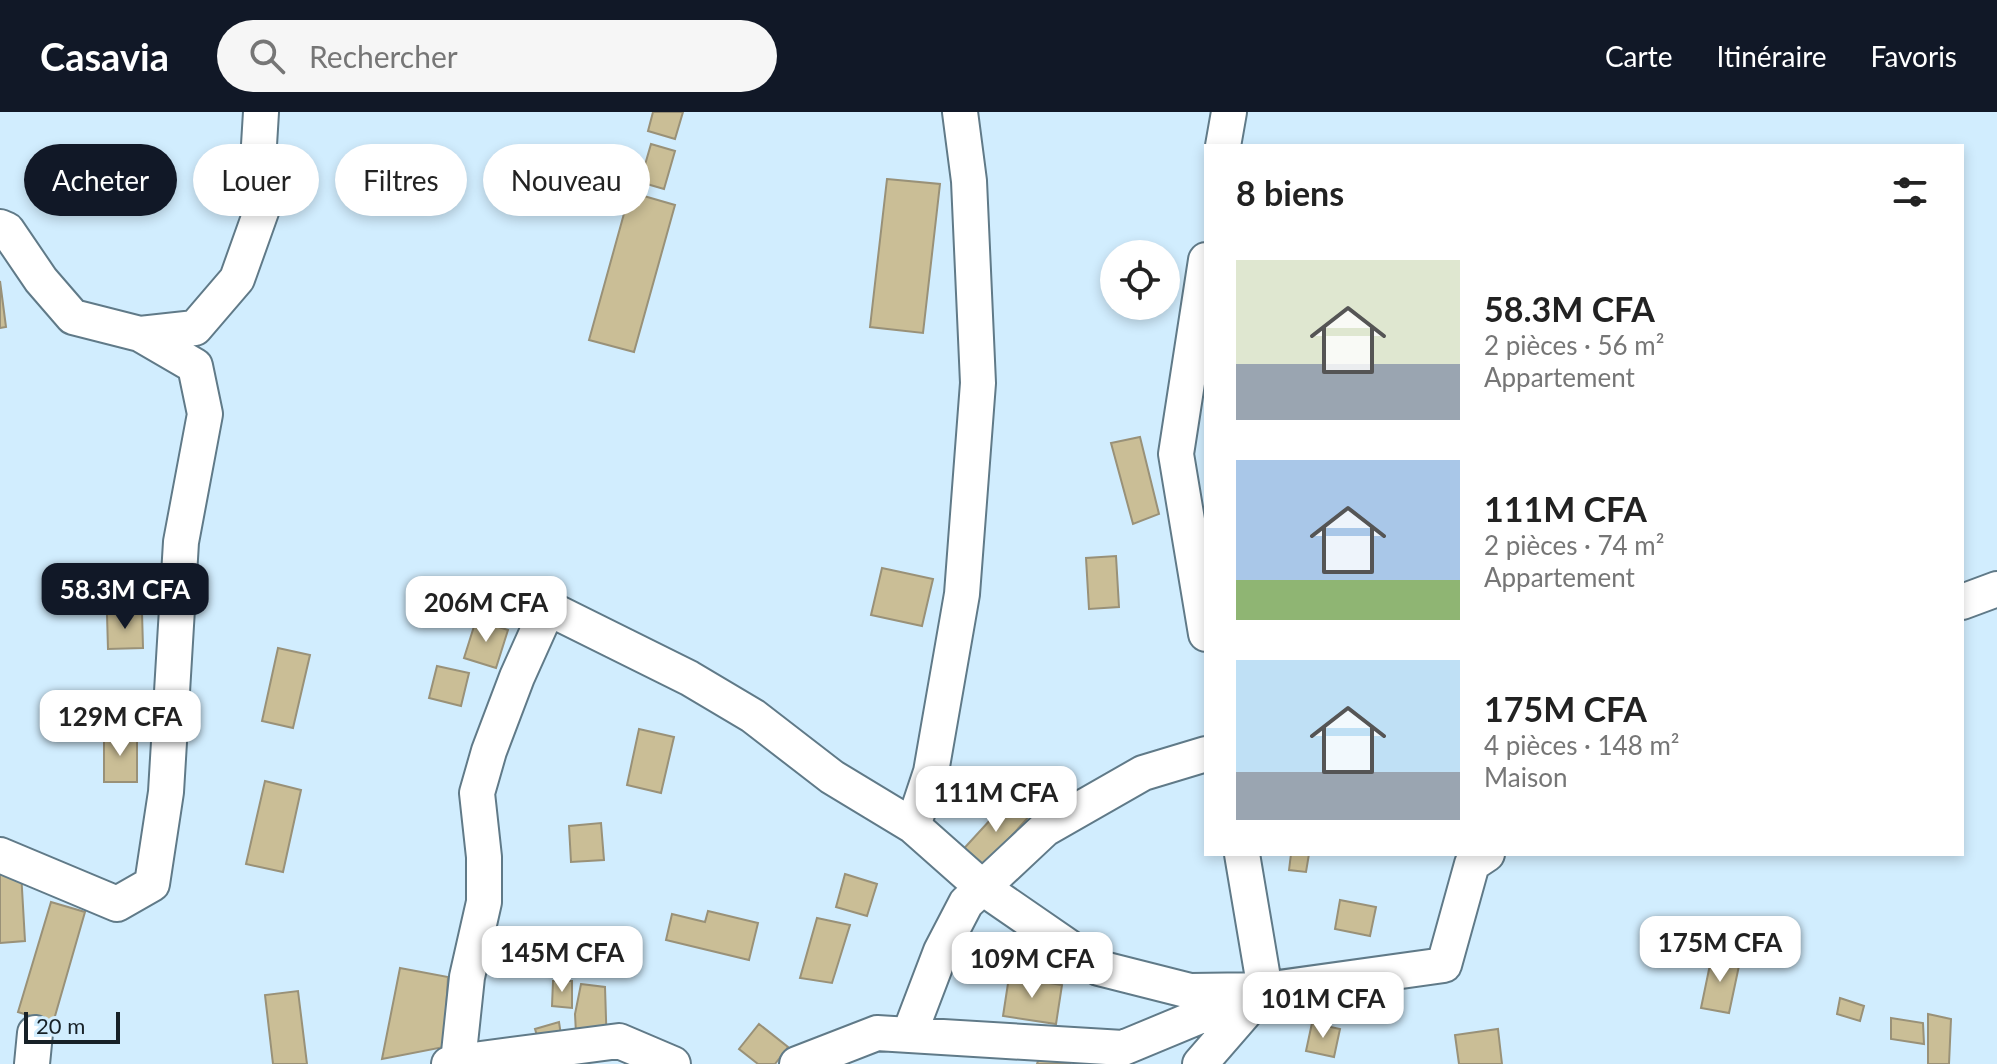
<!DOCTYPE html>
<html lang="fr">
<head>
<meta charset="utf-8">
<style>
  body { margin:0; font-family:Lato,sans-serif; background:#f6f6f6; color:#222; height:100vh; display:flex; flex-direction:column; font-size:30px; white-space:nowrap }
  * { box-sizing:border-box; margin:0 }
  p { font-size:26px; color:#767676 }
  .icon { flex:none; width:44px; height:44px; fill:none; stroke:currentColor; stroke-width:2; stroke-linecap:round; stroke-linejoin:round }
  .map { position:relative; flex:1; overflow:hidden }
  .side { position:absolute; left:1204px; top:32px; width:760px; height:712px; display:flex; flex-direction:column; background:#fff; border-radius:0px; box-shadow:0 4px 12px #0003 }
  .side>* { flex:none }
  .hud { position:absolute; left:24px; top:32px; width:760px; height:72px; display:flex; gap:16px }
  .buttons { position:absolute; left:1100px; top:128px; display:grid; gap:16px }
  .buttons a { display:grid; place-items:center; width:80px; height:80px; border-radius:50%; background:#fff; box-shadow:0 4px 12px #0003; font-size:40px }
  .scale { position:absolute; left:24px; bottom:20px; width:96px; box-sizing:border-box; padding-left:8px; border:4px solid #172127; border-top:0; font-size:22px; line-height:28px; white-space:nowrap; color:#172127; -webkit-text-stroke:6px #d1edfe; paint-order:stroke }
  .price { position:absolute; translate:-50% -68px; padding:0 18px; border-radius:16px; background:#fff; color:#222; font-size:26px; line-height:52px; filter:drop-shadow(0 2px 4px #0008) }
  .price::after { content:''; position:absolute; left:50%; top:48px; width:24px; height:18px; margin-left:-12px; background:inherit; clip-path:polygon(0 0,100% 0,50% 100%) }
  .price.on { background:#111827; color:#fff }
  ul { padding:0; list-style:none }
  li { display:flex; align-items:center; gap:24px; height:200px; padding:0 32px }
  li span { display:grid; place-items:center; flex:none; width:224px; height:160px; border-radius:0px; color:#555 }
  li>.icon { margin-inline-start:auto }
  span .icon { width:96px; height:96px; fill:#fffc; stroke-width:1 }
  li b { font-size:34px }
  h2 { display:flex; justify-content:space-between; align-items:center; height:96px; padding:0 32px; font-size:34px }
  .pill { padding:0 28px; border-radius:36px; background:#fff; box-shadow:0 4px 12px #0003; font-size:28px; line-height:72px }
  .pill.on { background:#111827; color:#fff }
  header { display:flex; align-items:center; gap:48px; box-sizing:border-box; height:112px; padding:0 40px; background:#111827; color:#fff }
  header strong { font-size:38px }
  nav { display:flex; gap:44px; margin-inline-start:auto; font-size:28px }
  .search { width:560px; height:72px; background:#f6f6f6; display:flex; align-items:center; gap:20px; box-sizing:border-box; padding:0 28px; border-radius:44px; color:#767676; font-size:30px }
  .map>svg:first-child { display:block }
</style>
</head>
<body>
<header>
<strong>Casavia</strong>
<div class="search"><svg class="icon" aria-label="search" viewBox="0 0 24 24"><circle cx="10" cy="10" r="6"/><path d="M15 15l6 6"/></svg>Rechercher</div>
<nav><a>Carte</a><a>Itinéraire</a><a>Favoris</a></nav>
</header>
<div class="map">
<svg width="1997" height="952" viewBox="0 0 1997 952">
  <rect width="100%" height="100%" fill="#d1edfe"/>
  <path fill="#cabe96" stroke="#999178" stroke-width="2" d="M653 0H683L675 27 648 19Z
    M651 32 675 39 664 77 640 70Z
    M887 67 940 72 923 221 870 215Z
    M630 80 675 93 634 240 589 228Z
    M0 169 6 215 0 216Z
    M1140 325 1159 402 1133 412 1111 331Z
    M1116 444 1119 495 1089 497 1086 446Z
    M882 456 933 467 922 514 871 503Z
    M142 500 143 536 108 537 107 502Z
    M476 508 508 518 496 556 464 546Z
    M278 536 310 543 293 616 262 609Z
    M437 554 469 561 461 594 429 586Z
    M639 617 674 625 661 681 627 673Z
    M104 621H137V670H104Z
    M265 669 301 678 283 760 246 752Z
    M1014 682 1033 700 978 761 958 743Z
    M601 711 604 748 571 750 569 714Z
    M20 742 25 829 0 831V743Z
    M1291 742H1309L1306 760 1289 758Z
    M845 762 877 772 867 804 836 795Z
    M1340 788 1376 795 1370 824 1335 817Z
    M51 790 85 800 53 911 18 900Z
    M708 799 758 811 749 848 666 828 672 802 705 810Z
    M817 806 850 813 832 871 800 866Z
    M1712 843 1740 849 1729 901 1701 896Z
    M400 856 448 865 444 935 382 947Z
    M1009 865 1062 873 1056 912 1003 904Z
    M553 869H572V896L552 894Z
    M581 872 605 875 607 938 577 941 575 902Z
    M298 879 307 952H273L265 883Z
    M1840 886 1864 894 1860 909 1837 902Z
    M1928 902 1951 907 1949 952H1928Z
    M1891 906 1923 911 1924 932 1891 927Z
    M559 910 564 943 545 950 535 917Z
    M1312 911 1340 917 1334 945 1306 939Z
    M759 912 788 935 775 952H758L739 937Z
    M1498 917 1502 952H1459L1455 923Z
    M1040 943 1071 952H1037Z"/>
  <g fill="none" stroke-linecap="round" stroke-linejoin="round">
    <g stroke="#607a88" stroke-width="38">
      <path id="minor" d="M1223 34 1229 0
        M0 115 7 118 41 168 73 205 140 222 195 254 205 302 181 430 166 680 152 772 117 792 0 743
        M1206 148 1176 342 1206 522
        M140 222 195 216 237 167 263 94 259 33 261 0
        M1962 490 1997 477
        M913 714 983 776 1099 856 1190 879 1265 878 1444 853 1472 752 1487 742
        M1242 742 1265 878
        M909 923 941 839 966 791 1045 717 1143 661 1206 642
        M458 950 619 929 673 952
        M32 952 35 921
        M449 952 458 950 467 865 484 790V745L477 681 489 639 517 565 548 496 689 566 753 604 832 665 913 714 931 660 962 482 978 271 969 69 960 0
        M797 952 877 921 1123 936 1246 885
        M1200 952 1259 884"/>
    </g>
    <use href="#minor" stroke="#fff" stroke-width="34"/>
  </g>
</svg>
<div class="buttons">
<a><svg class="icon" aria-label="locate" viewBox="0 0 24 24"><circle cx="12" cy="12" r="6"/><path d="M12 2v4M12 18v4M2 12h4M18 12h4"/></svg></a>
</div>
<div class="scale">20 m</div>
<b class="price on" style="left:125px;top:519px">58.3M CFA</b>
<b class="price" style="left:486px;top:532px">206M CFA</b>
<b class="price" style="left:120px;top:646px">129M CFA</b>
<b class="price" style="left:996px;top:722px">111M CFA</b>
<b class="price" style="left:1720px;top:872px">175M CFA</b>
<b class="price" style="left:562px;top:882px">145M CFA</b>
<b class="price" style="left:1032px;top:888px">109M CFA</b>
<b class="price" style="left:1323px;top:928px">101M CFA</b>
<div class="hud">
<a class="pill on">Acheter</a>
<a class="pill">Louer</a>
<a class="pill">Filtres</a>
<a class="pill">Nouveau</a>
</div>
<section class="side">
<h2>8 biens<svg class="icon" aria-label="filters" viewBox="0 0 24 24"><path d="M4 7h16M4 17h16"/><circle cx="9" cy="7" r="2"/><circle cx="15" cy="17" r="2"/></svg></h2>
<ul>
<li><span style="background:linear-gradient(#dfe7d0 65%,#9aa5b1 0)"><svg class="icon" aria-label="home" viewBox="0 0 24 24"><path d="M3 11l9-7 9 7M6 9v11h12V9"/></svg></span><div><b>58.3M CFA</b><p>2 pièces · 56 m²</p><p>Appartement</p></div></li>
<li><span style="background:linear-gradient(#a9c7e8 75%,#8fb573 0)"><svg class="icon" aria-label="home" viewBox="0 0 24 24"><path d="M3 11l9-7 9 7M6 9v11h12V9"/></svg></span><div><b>111M CFA</b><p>2 pièces · 74 m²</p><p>Appartement</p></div></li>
<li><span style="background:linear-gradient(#bfe0f5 70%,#9aa5b1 0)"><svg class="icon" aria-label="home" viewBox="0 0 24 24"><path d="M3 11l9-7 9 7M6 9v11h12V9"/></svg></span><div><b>175M CFA</b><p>4 pièces · 148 m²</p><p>Maison</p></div></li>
</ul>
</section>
</div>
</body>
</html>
